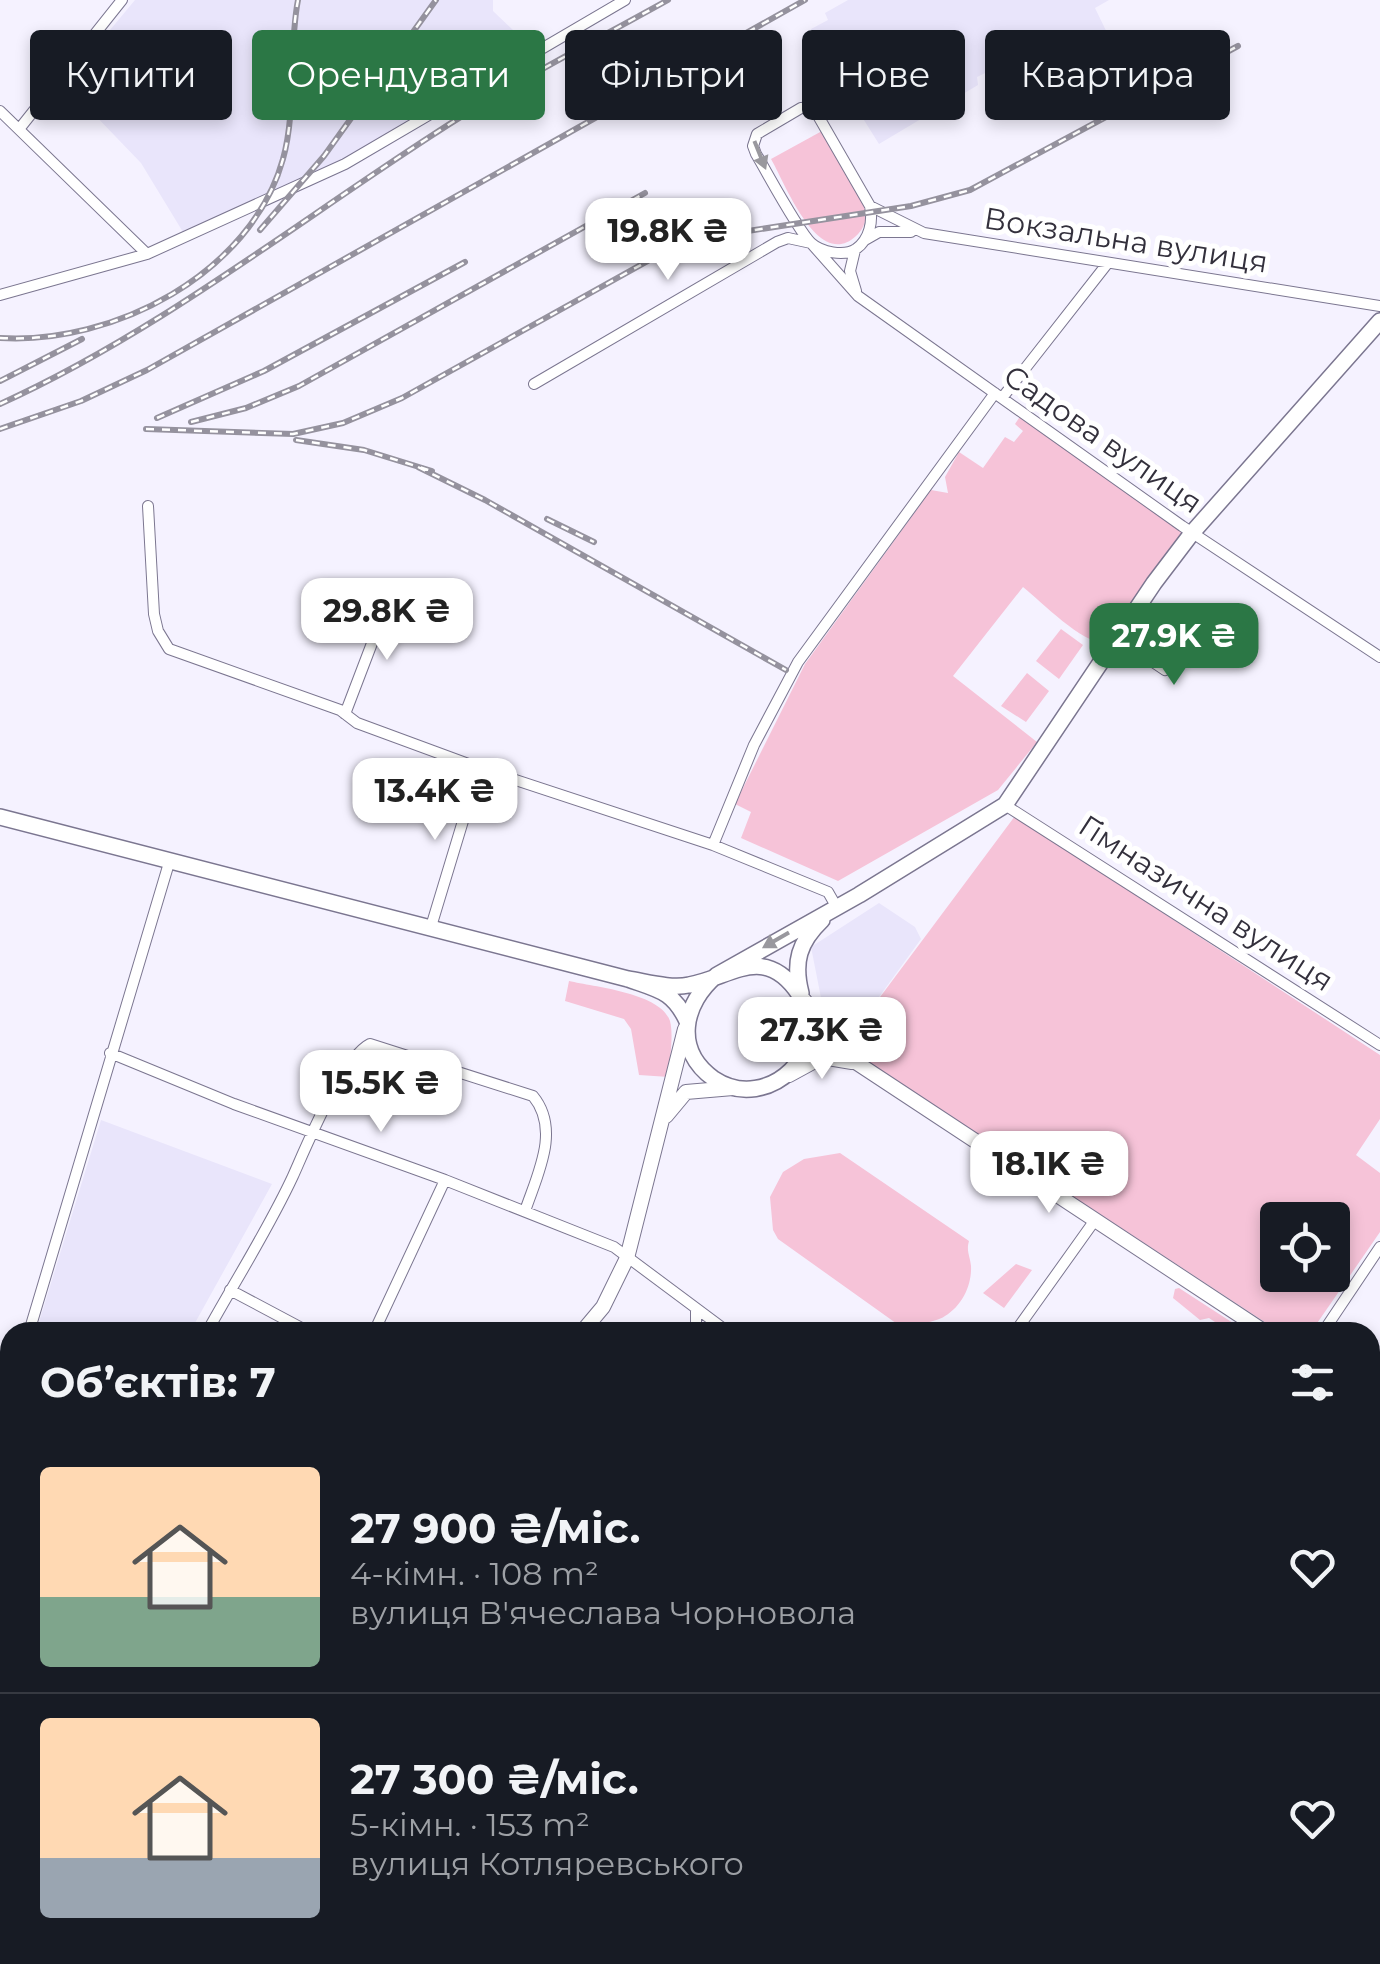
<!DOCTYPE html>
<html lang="uk">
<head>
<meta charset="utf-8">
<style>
  body { margin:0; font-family:Montserrat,sans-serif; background:#20242c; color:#f1f3f6; height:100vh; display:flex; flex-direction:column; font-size:38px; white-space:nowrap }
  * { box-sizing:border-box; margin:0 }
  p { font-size:32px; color:#9ea1a6 }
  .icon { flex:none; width:55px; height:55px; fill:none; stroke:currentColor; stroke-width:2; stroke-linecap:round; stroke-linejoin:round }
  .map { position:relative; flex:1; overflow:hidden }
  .details { position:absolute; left:0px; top:1322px; width:1380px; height:642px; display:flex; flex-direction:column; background:#171b24; border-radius:30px 30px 0 0; box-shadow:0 5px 15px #0003 }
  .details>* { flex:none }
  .banner { position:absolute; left:30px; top:30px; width:1320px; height:90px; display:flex; gap:20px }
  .tools { position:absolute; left:1260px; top:1202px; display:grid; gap:20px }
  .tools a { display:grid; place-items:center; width:90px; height:90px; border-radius:10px; background:#171b24; box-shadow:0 5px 15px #0003; font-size:50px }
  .price { position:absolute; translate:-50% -85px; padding:0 22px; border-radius:20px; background:#fff; color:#222; font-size:32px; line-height:65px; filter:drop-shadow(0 2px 5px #0008) }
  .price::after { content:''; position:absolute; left:50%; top:60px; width:30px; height:22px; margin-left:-15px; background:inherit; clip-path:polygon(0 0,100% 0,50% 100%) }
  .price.current { background:#2b7745; color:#fff }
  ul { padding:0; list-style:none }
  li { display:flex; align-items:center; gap:30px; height:250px; padding:0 40px }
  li+li { border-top:2px solid #363941 }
  li span { display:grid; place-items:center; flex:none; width:280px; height:200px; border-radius:10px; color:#555 }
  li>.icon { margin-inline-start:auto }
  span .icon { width:120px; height:120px; fill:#fffc; stroke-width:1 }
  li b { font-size:42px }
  h2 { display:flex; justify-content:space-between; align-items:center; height:120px; padding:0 40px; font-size:42px }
  .tag { padding:0 35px; border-radius:10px; background:#171b24; box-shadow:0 5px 15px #0003; font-size:35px; line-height:90px }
  .tag.current { background:#2b7745; color:#fff }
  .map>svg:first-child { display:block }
</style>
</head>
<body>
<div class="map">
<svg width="1380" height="1964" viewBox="0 0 1380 1964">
  <rect width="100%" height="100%" fill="#f5f2ff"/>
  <path fill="#e9e5fb" d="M135 0H493V11L536 52 345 164 186 237 141 163 65 84Z
    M848 0H1109L1095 8 1112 43 1039 85 1022 55 977 77 978 85 879 144 852 101 859 95 841 63 818 75 805 55 818 46 811 29 828 20 825 13Z
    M879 903 915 927 921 939 845 1044 826 1023 811 947Z
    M101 1120 272 1184 190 1332H36Z"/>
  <path fill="#f6c3d8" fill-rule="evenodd" d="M822 131C834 154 857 184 864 207 868 218 864 229 856 236 818 271 786 185 771 159Z
    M1021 415 1183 531 1106 643C1082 644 1043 603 1023 587L953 676 1037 742 998 790 838 881 741 838 751 812 735 804 805 664 931 490 948 493 945 477 959 452 983 468 1005 437 1014 442 1023 431 1015 424Z
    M1061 629 1083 645 1059 679 1036 661Z
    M1027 673 1049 691 1026 722 1001 706Z
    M1015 816 1380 1055V1119L1356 1155 1380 1173V1232L1311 1332H1280L863 1059 857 1028ZM1278 1220H1332V1275H1278Z
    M569 981C595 987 661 993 670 1021 674 1037 669 1061 669 1077L639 1075 631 1029 624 1019 565 1001Z
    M840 1153 969 1241C966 1251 970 1256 971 1266 972 1285 962 1306 945 1316 933 1324 917 1321 907 1331L778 1239 773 1230 770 1197 783 1172 804 1159Z
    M1016 1264 1032 1270 1004 1308 983 1293Z
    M1179 1288 1233 1323 1232 1326 1224 1328 1209 1318 1200 1320 1173 1298 1175 1289Z"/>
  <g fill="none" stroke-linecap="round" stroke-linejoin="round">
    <g stroke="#7b7690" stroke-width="12">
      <path id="minor" d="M0 111 147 254
        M20 128 122 0
        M870 206C873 221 870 239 856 249 844 257 821 252 811 243 797 229 768 174 756 154L753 146 757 134 801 108 813 107 870 206 924 233 1380 306
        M865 240 879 232H911
        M855 250 850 271 856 291
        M0 295 147 254 345 164 625 0
        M534 384 777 242 788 238 811 243 858 296 1182 526 1380 657
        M1002 398 1107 264
        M148 506 154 614 158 631 169 649 340 710 357 723 479 768 713 845 828 892 836 906
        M1119 639 1165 670 1185 649 1201 618
        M345 714 390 596
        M1005 805 1380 1045
        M713 845 754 745 798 662 995 393
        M430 930 479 768
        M110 1053 234 1104 445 1180 614 1247 728 1332
        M230 1290 309 1332
        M29 1332 169 863
        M207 1332C235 1281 268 1230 293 1176 306 1147 343 1057 370 1044L533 1096C561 1130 537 1175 525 1211
        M374 1332 445 1180
        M696 1332V1311
        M1015 1332 1095 1220
        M1323 1332 1380 1247
        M0 1428 10 1396
        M0 1436 10 1443
        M1370 1766 1380 1772
        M0 1773 10 1775
        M1370 1807 1380 1792
        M0 1866 10 1868
        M695 1955 696 1964
        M759 1955 760 1964
        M1086 1955 1100 1964
        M45 1964 47 1955
        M454 1964 456 1955
        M897 1964 903 1955
        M1262 1964 1268 1955"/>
    </g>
    <g stroke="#7b7690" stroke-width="16">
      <path id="secondary" d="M805 1001 829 1035 857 1063 1265 1332
        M789 1075 822 1057 852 1062
        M666 1116 686 1092 733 1088
        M582 1332 603 1307 627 1258 685 1029
        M1370 1401 1380 1407
        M0 1686 10 1680"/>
    </g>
    <g stroke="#7b7690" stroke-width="18">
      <path id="primary" d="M0 817 628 979C659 990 673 991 687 1021
        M628 979C647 982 671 989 689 985 730 978 764 942 799 994 837 1048 768 1115 714 1079 673 1050 683 1003 717 975L859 895 1005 805 1154 583 1192 533 1380 321
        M801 993C793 962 799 942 822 920"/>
    </g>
    <use href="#minor" stroke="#fff" stroke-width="10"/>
    <use href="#secondary" stroke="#fff" stroke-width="14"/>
    <use href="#primary" stroke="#fff" stroke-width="15"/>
    <g stroke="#95929e" stroke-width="6">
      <path id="rail" d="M260 230 324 156 436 0
        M0 338C113 345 251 274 283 159 297 108 288 52 298 0
        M0 381 82 339
        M0 404C154 334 289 228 431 136 507 86 589 44 668 0
        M157 418 264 371 465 262
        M191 422 246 408 299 386 645 193
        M0 429 81 401 147 370 805 0
        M146 429 293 434 343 423 402 398 664 252 709 237 911 206 970 190 1238 46
        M296 440 364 450 432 471
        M418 467 485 500 786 670
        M547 519 594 542"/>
    </g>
    <use href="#rail" stroke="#fff" stroke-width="2.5" stroke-dasharray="8" stroke-linecap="butt"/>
  </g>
  <defs><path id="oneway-solid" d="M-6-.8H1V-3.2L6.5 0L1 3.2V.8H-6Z" transform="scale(2.5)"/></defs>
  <g fill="#99989e">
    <use href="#oneway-solid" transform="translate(760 155) rotate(68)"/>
    <use href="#oneway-solid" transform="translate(776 940) rotate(150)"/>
  </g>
  <g text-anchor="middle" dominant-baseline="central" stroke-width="10" stroke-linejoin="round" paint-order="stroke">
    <g font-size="30" fill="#33303c" stroke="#fff">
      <text transform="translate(1126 240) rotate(9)">Вокзальна вулиця</text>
      <text transform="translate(1103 439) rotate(35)">Садова вулиця</text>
      <text transform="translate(1206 903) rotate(33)">Гімназична вулиця</text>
    </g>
  </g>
</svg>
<div class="tools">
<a><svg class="icon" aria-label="locate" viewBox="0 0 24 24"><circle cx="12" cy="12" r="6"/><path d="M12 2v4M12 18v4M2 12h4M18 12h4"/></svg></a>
</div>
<b class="price" style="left:668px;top:283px">19.8K ₴</b>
<b class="price" style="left:387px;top:663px">29.8K ₴</b>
<b class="price current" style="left:1174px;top:688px">27.9K ₴</b>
<b class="price" style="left:435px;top:843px">13.4K ₴</b>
<b class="price" style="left:822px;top:1082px">27.3K ₴</b>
<b class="price" style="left:381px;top:1135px">15.5K ₴</b>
<b class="price" style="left:1049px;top:1216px">18.1K ₴</b>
<div class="banner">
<a class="tag">Купити</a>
<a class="tag current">Орендувати</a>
<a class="tag">Фільтри</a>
<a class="tag">Нове</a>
<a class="tag">Квартира</a>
</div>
<section class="details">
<h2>Об’єктів: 7<svg class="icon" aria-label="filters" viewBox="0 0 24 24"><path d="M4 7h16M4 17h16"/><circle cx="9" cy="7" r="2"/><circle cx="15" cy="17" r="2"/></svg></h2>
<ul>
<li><span style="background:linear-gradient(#ffd9b3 65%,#7fa58c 0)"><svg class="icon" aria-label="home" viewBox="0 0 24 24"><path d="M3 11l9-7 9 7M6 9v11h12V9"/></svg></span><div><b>27 900 ₴/міс.</b><p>4-кімн. · 108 m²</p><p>вулиця В'ячеслава Чорновола</p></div><svg class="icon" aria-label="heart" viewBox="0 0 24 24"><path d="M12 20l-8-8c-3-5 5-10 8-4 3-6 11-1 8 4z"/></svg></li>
<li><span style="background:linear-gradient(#ffd9b3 70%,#9aa5b1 0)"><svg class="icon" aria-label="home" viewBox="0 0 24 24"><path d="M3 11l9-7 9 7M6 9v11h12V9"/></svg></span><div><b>27 300 ₴/міс.</b><p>5-кімн. · 153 m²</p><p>вулиця Котляревського</p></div><svg class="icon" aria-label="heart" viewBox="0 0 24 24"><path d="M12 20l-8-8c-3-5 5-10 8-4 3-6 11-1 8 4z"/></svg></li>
</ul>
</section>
</div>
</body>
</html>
